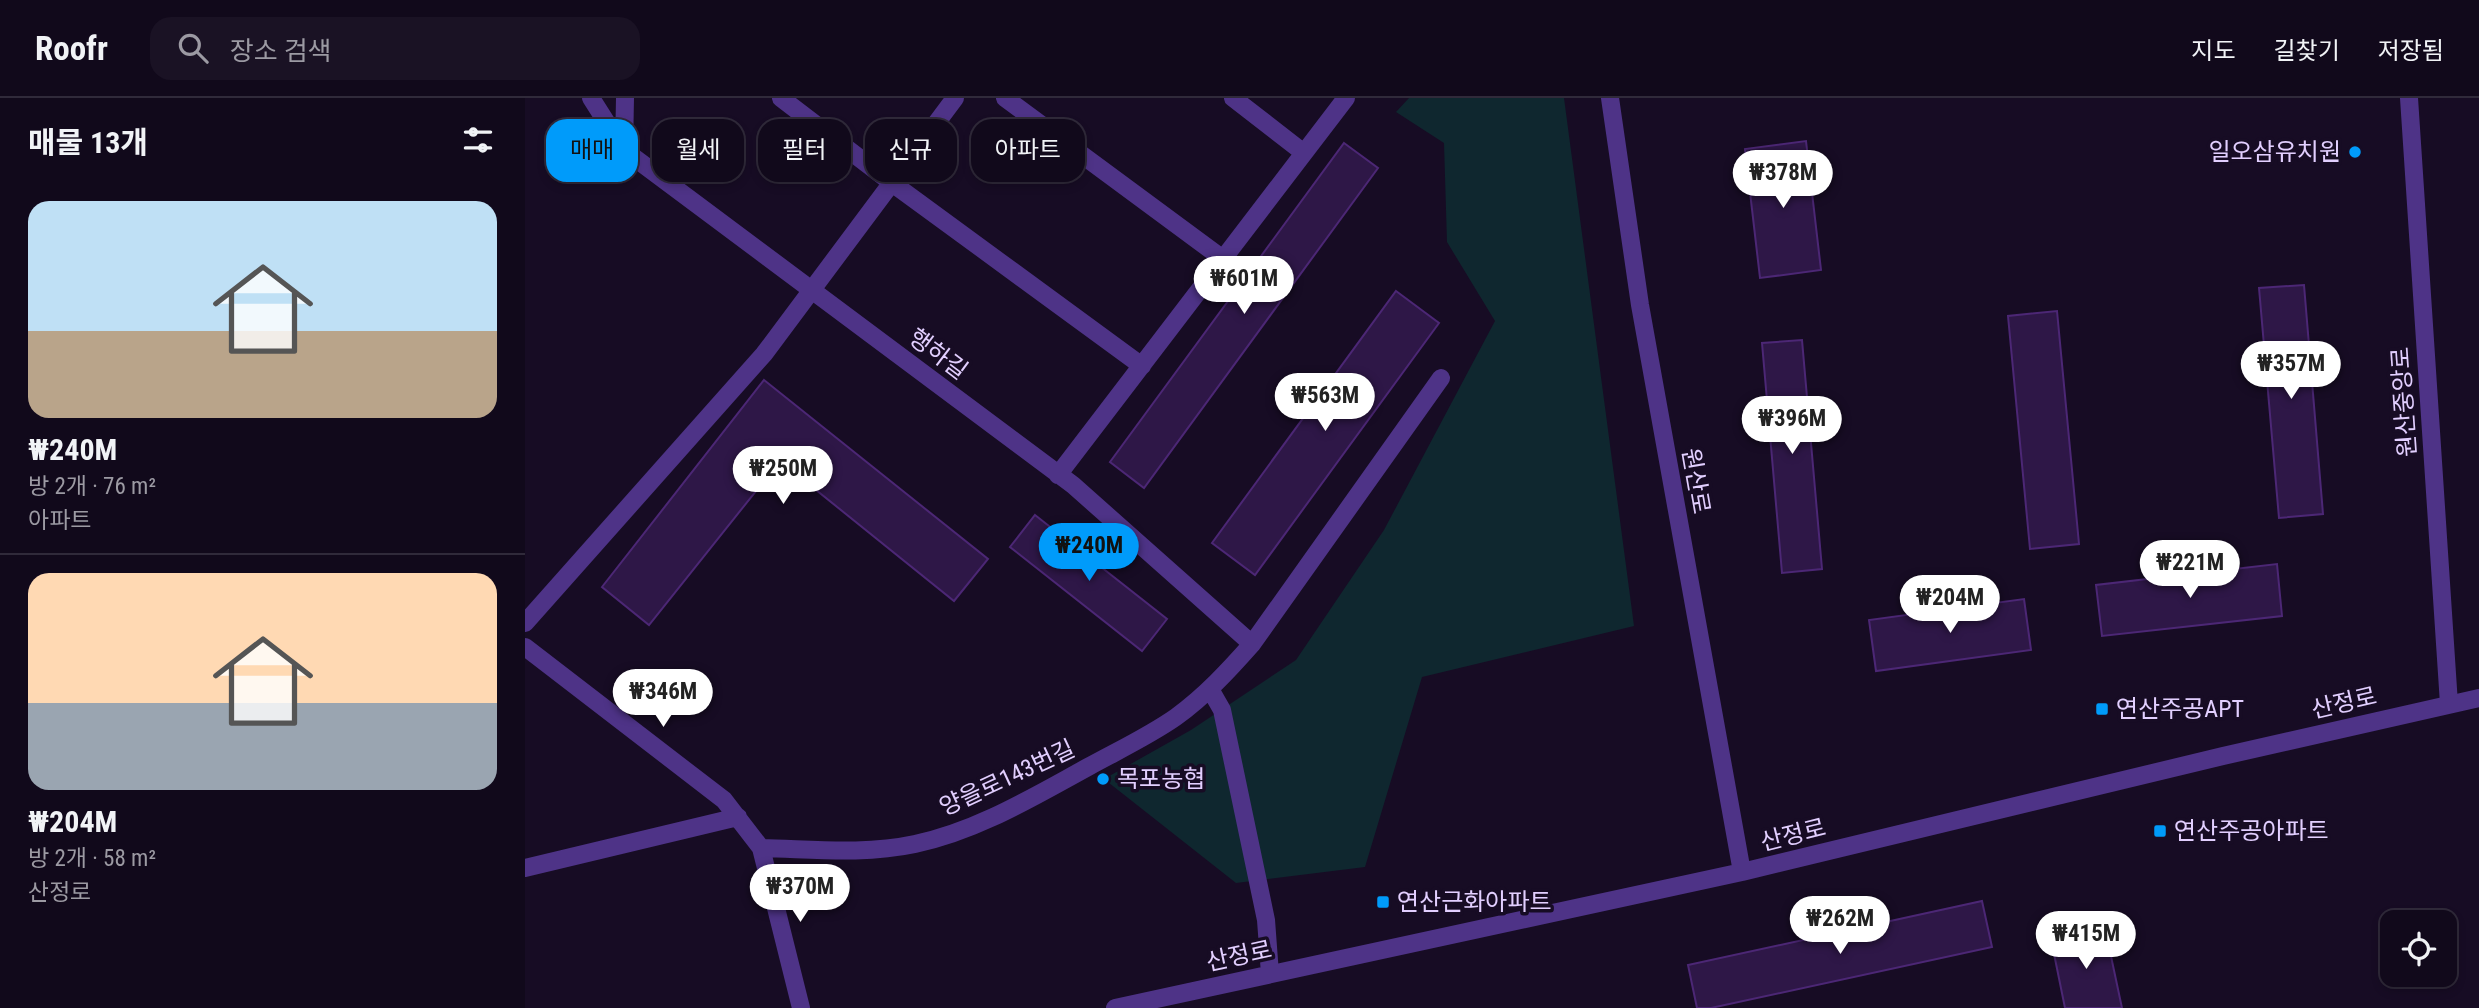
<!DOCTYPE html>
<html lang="ko">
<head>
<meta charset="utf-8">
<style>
  body { margin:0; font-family:"Roboto Condensed","Noto Sans KR",sans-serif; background:#1a1224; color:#f1f3f6; height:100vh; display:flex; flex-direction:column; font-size:26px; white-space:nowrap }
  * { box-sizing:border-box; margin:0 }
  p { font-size:23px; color:#9c9aa3 }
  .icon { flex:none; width:38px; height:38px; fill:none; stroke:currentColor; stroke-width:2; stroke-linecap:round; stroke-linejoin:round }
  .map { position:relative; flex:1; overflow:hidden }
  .details { display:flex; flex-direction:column; background:#11091b; width:525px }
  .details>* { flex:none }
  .guide { position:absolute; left:21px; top:21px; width:665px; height:63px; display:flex; gap:14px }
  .controls { position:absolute; left:1855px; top:812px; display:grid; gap:14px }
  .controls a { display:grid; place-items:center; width:77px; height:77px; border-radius:14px; background:#11091b; box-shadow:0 4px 10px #0003,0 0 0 2px #302a3a; font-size:35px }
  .price { position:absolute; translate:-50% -60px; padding:0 16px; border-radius:24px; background:#fff; color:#222; font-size:23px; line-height:46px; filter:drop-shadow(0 2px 4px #0008) }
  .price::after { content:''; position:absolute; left:50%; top:42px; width:21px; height:16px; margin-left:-10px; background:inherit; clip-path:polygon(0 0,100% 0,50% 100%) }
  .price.on { background:#009bfa; color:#111 }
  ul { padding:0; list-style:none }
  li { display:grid; align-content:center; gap:14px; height:371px; padding:0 28px }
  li+li { border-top:2px solid #302a3a }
  li span { display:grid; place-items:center; height:217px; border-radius:21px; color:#555 }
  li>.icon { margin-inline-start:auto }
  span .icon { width:126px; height:126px; fill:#fffc; stroke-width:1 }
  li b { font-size:30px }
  h2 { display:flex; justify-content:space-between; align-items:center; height:84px; padding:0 28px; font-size:30px }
  .tag { padding:0 24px; border-radius:21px; background:#11091b; box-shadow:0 4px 10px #0003,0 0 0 2px #302a3a; font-size:24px; line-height:63px }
  .tag.on { background:#009bfa; color:#111 }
  header { display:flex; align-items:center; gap:42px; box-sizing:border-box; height:98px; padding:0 35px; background:#11091b; border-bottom:2px solid #302a3a }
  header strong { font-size:33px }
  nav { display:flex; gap:38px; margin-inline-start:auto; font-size:24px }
  .search { width:490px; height:63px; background:#1a1224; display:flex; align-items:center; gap:18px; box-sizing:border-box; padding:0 24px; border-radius:21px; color:#9c9aa3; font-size:26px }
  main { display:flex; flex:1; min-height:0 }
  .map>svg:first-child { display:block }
</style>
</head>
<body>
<header>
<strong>Roofr</strong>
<div class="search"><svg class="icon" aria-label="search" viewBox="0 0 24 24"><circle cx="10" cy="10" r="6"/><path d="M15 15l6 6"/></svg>장소 검색</div>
<nav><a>지도</a><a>길찾기</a><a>저장됨</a></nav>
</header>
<main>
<section class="details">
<h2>매물 13개<svg class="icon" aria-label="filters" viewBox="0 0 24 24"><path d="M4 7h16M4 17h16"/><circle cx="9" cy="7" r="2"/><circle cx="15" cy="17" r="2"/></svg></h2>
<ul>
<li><span style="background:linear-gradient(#bfe0f5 60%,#b9a48a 0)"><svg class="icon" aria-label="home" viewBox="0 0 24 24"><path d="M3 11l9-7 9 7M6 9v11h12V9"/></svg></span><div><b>₩240M</b><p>방 2개 · 76 m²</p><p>아파트</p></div></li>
<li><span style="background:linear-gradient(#ffd9b3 60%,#9aa5b1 0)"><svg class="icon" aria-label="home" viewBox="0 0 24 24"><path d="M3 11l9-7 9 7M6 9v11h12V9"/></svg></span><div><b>₩204M</b><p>방 2개 · 58 m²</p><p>산정로</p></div></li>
</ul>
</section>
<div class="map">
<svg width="1954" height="910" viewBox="0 0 1954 910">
  <rect width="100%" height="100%" fill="#170c24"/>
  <path fill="#0f272f" d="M884 0H1039L1109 528 897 579 840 769 711 785 579 681 666 632 771 562 859 432 970 223 922 144 919 45 871 14Z"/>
  <path fill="#2e1747" stroke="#4c2775" stroke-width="2" d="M1281 43 1296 172 1235 180 1220 51Z
    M819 45 853 70 619 390 585 364Z
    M1779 187 1798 416 1754 420 1734 190Z
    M871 193 914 225 730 477 687 445Z
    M1532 213 1554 446 1505 451 1483 218Z
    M1277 242 1297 471 1257 475 1237 245Z
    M239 282 463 461 429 503 255 363 124 527 77 489Z
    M510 417 642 521 617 553 485 449Z
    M1752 466 1757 518 1577 538 1571 487Z
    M1499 501 1506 552 1351 573 1344 522Z
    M1457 803 1467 849 1186 910H1172L1163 867Z
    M1580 830 1597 910H1540L1526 841Z"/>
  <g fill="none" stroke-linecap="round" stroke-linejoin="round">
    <path stroke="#4e3387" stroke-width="18" d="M66 0 99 52
      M100 0 99 52 548 387 727 546
      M256 0 367 85 617 268
      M480 0 698 161
      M708 0 779 55
      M1085 0 1115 207 1217 774
      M1884 0 1924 606
      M533 377 821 0
      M0 525 239 256 430 0
      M0 549 199 702 236 750 276 910
      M685 591 697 612 741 822 745 876
      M236 750C287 751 339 757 390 746 452 733 508 699 563 669 592 653 624 638 651 619 680 598 704 572 727 546L916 280
      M0 770 213 719
      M590 910 1217 774 1698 658 1954 600"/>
  </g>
  <g fill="#009bfa" stroke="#170c24" stroke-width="2.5">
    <circle cx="1830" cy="54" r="7"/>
    <rect x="1570" y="604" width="14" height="14" rx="3.5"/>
    <circle cx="578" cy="681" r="7"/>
    <rect x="1628" y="726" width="14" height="14" rx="3.5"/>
    <rect x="851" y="797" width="14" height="14" rx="3.5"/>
  </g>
  <g text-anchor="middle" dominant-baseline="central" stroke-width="7" stroke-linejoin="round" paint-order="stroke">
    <g font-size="24" fill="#e2cfff" stroke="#170c24" text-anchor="start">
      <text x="1816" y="54" text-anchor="end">일오삼유치원</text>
      <text x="1591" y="611">연산주공APT</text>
      <text x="592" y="681">목포농협</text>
      <text x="1649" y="733">연산주공아파트</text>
      <text x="872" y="804">연산근화아파트</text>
    </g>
    <g font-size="24" fill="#e2cfff" stroke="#170c24">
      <text transform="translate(413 256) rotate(37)">행하길</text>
      <text transform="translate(1879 304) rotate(-94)">원산중앙로</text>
      <text transform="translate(1171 383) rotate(80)">원산로</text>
      <text transform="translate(1819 605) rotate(-13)">산정로</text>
      <text transform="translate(482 680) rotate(-25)">양을로143번길</text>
      <text transform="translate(1268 737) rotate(-14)">산정로</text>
      <text transform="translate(714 858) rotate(-12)">산정로</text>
    </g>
  </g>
</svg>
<div class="controls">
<a><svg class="icon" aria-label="locate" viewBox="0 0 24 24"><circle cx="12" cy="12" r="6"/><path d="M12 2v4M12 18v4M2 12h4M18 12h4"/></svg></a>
</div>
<b class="price" style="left:1258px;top:112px">₩378M</b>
<b class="price" style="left:719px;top:218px">₩601M</b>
<b class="price" style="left:1766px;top:303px">₩357M</b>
<b class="price" style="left:800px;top:335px">₩563M</b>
<b class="price" style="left:1267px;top:358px">₩396M</b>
<b class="price" style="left:258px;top:408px">₩250M</b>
<b class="price on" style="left:564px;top:485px">₩240M</b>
<b class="price" style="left:1665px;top:502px">₩221M</b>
<b class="price" style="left:1425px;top:537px">₩204M</b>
<b class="price" style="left:138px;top:631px">₩346M</b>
<b class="price" style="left:275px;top:826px">₩370M</b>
<b class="price" style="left:1315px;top:858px">₩262M</b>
<b class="price" style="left:1561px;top:873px">₩415M</b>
<div class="guide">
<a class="tag on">매매</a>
<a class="tag">월세</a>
<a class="tag">필터</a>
<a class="tag">신규</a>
<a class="tag">아파트</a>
</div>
</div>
</main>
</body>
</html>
